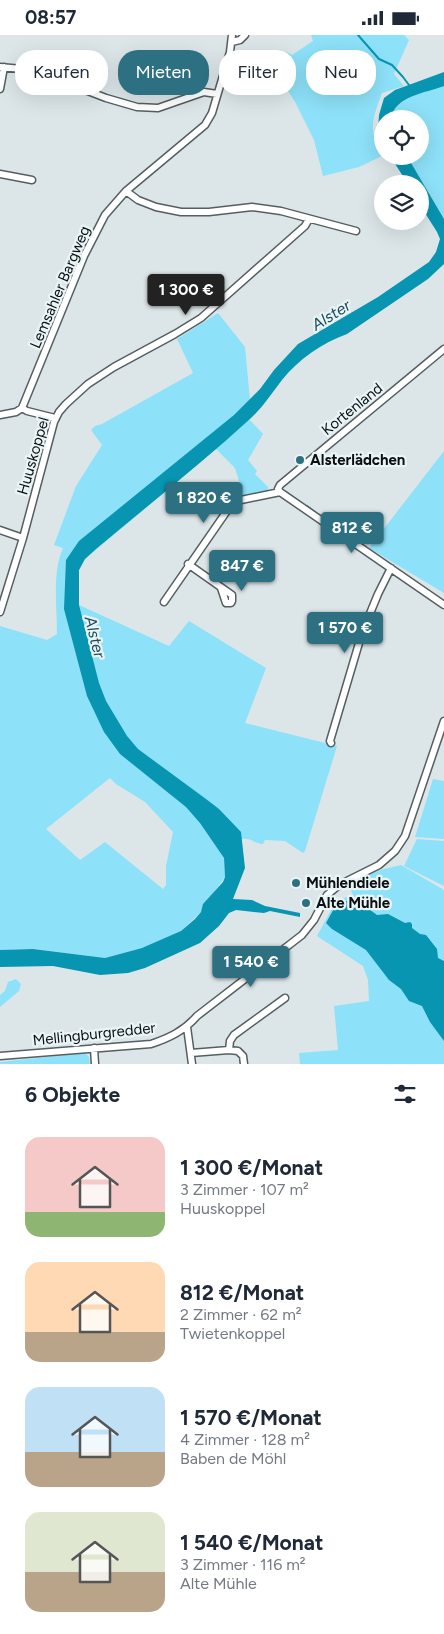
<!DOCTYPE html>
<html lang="de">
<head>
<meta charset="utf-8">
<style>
  body { margin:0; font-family:Figtree,sans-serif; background:#f2f2f3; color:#1f2937; height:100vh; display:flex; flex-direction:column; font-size:19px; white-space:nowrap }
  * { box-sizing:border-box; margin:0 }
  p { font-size:16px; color:#747a83 }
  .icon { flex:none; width:28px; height:28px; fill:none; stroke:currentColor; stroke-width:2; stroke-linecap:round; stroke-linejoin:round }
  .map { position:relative; height:1029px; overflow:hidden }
  .side { display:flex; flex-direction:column; background:#fff; flex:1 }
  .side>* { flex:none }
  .banner { position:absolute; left:15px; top:15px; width:415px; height:45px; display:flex; gap:10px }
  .fabs { position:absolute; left:374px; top:75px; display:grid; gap:10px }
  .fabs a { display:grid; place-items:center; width:55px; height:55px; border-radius:50%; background:#fff; box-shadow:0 5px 20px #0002; font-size:25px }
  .price { position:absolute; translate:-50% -42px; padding:0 11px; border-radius:5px; background:#2d7081; color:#fff; font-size:16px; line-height:32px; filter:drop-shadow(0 1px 2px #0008) }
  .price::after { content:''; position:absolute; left:50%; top:30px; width:15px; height:11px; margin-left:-8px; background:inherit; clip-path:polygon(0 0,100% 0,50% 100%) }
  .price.selected { background:#222; color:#fff }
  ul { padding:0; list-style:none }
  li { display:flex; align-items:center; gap:15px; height:125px; padding:0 25px }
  li span { display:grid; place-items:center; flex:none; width:140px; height:100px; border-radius:15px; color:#555 }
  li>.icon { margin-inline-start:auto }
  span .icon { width:60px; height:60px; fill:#fffc; stroke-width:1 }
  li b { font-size:21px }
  h2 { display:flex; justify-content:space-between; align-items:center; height:60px; padding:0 25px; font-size:21px }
  .pill { padding:0 18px; border-radius:20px; background:#fff; box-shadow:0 5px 20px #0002; font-size:18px; line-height:45px }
  .pill.selected { background:#2d7081; color:#fff }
  .status { display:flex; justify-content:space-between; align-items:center; height:35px; padding:0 25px; background:#fff; direction:ltr }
  .status svg { height:14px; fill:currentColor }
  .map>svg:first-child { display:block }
</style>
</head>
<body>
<div class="status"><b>08:57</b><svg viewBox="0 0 49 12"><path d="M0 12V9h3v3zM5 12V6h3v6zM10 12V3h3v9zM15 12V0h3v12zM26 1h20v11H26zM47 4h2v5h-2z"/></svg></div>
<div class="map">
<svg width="444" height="1029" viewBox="0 0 444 1029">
  <rect width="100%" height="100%" fill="#dce6e9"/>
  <path fill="#8de1f8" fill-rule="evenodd" d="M311 0H404L409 5 394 39 404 51 382 58C372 85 368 95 382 121L359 132 323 141 314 105 295 67 268 24 279 16 282 20 287 17 292 20 313 6Z
    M444 51V184L407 121H420V84H391C394 61 426 58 444 51Z
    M218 278 245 312 250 365 249 384 263 399 248 425 257 436 255 439 268 452V457L244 462 235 433 216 414 85 524 79 535V570L169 611 189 586 266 633 245 688 337 711 305 816 303 818 285 806 265 805 263 809C256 809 254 805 247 804 238 802 226 809 218 811L224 823 225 842 202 874 201 877 181 896 167 904 142 913 105 923 33 914 0 915V591L47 605 57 599C57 571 52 538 63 513L54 510 76 451 102 410 91 395 95 391 102 389 193 338 177 304ZM110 743 116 749 145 767 173 797 166 831V850L163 854 105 807 80 825 46 794Z
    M444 416V558L369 513Z
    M433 744 444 746V804L415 802Z
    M417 804 444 806V851L404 831Z
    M401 830 444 855V1029H300L299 1018 338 1015 334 971 369 966 368 945 363 931 317 901 336 866 353 860 348 848 380 835Z
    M16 944 21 949 19 956 0 972V960L5 956 8 947Z
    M85 1018 89 1022 90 1029H0V1027Z"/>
  <path fill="#0795b1" d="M444 37V51C426 58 394 61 391 84H382V109L378 96 379 80 384 63 395 55Z
    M390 121H407L444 184V229L428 244 347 299C322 308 299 324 282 345 272 358 263 372 251 383 201 429 147 471 96 514L85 524 79 535V570L99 648 106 666 127 701 138 714 206 764 219 774 241 797 245 833 233 864 252 865 265 871 300 878V882L270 876 264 878 236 875 229 878 219 891 200 908 145 933 128 938 100 940 53 931 0 932V915L33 914 105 923 142 913 181 896 195 884 201 877 203 869 223 847 225 842 224 823 200 788 186 772 120 719 104 697 87 661 64 574 66 525 79 506 234 380 260 354 274 335 298 309 378 262 429 227 436 217 440 204 437 197 420 170V149H408Z
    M347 866 352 870 369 874 377 880 388 879 405 888 410 887 412 889V893L420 899 426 900 437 914 438 923 444 926V1006L430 987 422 971 409 966 401 954 389 945 366 915 332 894 326 888 337 868Z"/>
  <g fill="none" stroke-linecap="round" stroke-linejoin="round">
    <path stroke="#0795b1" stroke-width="2" d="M358 0 379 24 392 30 403 42 409 50
      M286 457 300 467
      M307 471 320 481"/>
    <g stroke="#555e61" stroke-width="9">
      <path id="minor" d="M232 7 240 5 245 0
        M0 32 33 35 106 63 137 72 158 73 204 57 217 59
        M0 54 4 32
        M0 139 32 145
        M126 156 138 165 156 172 181 177H209L252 172 281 176 356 196
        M444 314 280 450 278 454 280 457 444 570
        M22 373 84 221 105 180 126 156 205 90 212 78 230 17 232 0
        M0 380 16 377 22 373 27 376 55 383
        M0 495 23 503
        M188 529 232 560V566L231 568H226L221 553
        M164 567 229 473 241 465 280 457
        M0 577 23 503 54 387 59 377 66 369 88 349 114 332 175 299 201 283 305 191 309 184
        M331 708 330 706 362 598 378 559 391 533
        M187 992 192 1029
        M94 1013 95 1029
        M229 1015 230 1006 234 1000 285 963
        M191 1018 229 1015 238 1016 243 1021 244 1029
        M0 1021 151 1009C169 1003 184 996 197 981L302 900 314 885 327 860 339 850 379 830 395 816 405 801 444 686"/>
    </g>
    <use href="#minor" stroke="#fff" stroke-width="6"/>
  </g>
  <g fill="#2d7081" stroke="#e9f4f7" stroke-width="2">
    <circle cx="300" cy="425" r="5"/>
    <circle cx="296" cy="848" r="5"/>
    <circle cx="306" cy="868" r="5"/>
  </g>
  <g text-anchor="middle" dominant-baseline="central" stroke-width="4.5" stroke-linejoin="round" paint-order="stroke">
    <g font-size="15" fill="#0c0f11" stroke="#e9f4f7">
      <text transform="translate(60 252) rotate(-67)">Lemsahler Bargweg</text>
      <text transform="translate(352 374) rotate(-39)">Kortenland</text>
      <text transform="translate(33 421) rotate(-74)">Huuskoppel</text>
      <text transform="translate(94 999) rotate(-6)">Mellingburgredder</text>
    </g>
    <g font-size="15" font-weight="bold" fill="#0c0f11" stroke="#e9f4f7" text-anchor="start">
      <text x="310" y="425">Alsterlädchen</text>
      <text x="306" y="848">Mühlendiele</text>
      <text x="316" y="868">Alte Mühle</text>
    </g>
    <g font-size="16" font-style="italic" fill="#1b4c58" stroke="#e9f4f7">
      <text transform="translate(331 280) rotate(-32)">Alster</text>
      <text transform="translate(95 602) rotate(76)">Alster</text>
    </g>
  </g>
</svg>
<div class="fabs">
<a><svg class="icon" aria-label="locate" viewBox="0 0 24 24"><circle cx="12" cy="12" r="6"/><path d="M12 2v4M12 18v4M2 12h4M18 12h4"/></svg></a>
<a><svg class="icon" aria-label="layers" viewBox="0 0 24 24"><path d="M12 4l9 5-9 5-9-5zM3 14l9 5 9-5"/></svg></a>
</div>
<b class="price selected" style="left:186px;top:281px">1 300 €</b>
<b class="price" style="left:204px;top:489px">1 820 €</b>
<b class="price" style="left:352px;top:519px">812 €</b>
<b class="price" style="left:242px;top:557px">847 €</b>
<b class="price" style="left:345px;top:619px">1 570 €</b>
<b class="price" style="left:251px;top:953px">1 540 €</b>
<div class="banner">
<a class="pill">Kaufen</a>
<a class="pill selected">Mieten</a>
<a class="pill">Filter</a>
<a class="pill">Neu</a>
</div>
</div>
<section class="side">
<h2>6 Objekte<svg class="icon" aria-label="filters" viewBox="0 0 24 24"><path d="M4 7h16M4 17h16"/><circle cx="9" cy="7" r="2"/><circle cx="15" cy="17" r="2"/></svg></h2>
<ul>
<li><span style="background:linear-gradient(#f6c9c9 75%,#8fb573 0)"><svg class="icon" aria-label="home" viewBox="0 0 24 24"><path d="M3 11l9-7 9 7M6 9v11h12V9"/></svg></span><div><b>1 300 €/Monat</b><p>3 Zimmer · 107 m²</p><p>Huuskoppel</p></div></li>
<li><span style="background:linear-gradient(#ffd9b3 70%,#b9a48a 0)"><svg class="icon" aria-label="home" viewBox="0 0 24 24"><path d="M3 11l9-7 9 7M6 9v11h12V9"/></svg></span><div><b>812 €/Monat</b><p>2 Zimmer · 62 m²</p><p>Twietenkoppel</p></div></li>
<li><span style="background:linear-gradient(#bfe0f5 65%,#b9a48a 0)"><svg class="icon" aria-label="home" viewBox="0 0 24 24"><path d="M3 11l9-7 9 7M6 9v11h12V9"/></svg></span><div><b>1 570 €/Monat</b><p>4 Zimmer · 128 m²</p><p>Baben de Möhl</p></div></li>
<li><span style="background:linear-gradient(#dfe7d0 60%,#b9a48a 0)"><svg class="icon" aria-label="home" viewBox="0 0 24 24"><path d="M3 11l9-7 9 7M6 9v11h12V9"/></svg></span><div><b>1 540 €/Monat</b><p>3 Zimmer · 116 m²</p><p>Alte Mühle</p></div></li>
</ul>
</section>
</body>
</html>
